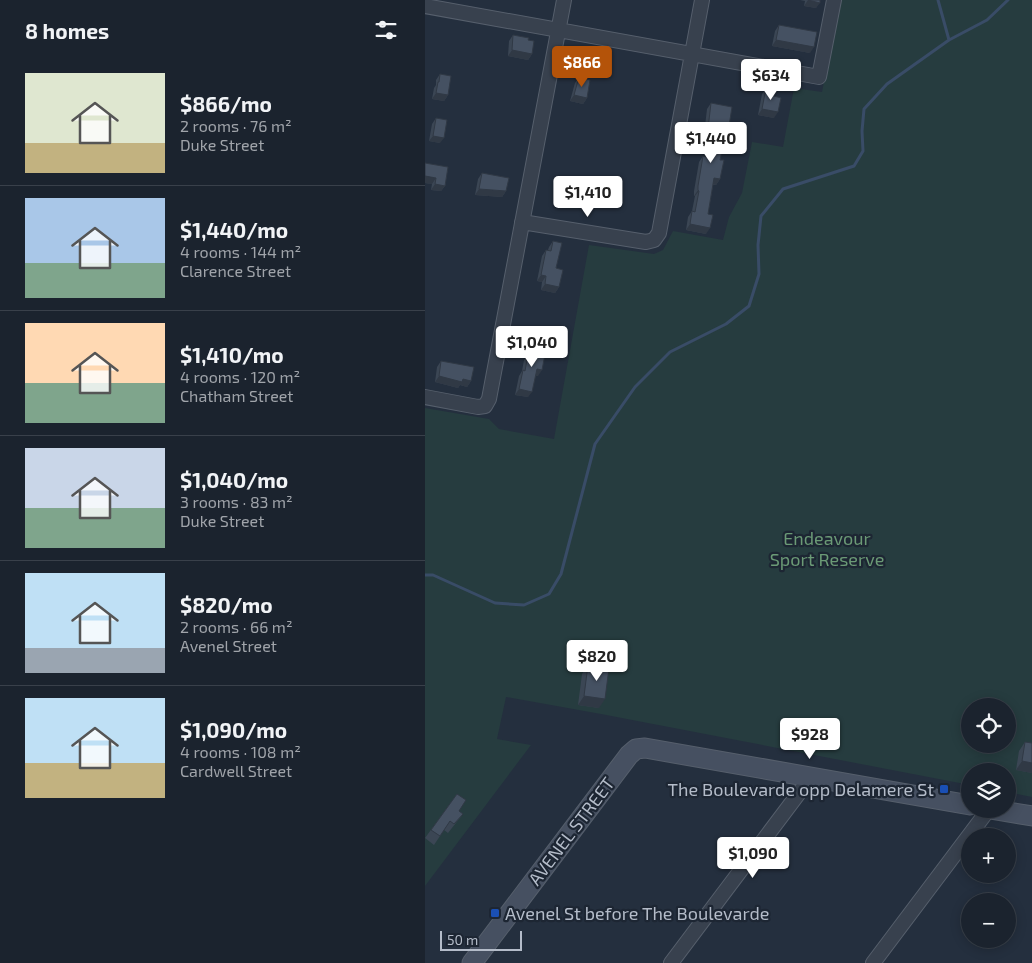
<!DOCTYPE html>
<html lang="en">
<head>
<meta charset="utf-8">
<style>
  body { margin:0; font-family:"Exo 2",sans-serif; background:#282f3a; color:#f1f3f6; height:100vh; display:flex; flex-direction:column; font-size:19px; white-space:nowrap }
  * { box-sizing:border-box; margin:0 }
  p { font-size:16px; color:#a0a4aa }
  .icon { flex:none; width:28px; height:28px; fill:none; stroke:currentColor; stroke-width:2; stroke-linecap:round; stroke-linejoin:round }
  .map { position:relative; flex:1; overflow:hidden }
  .details { display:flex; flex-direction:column; background:#1b232e; width:425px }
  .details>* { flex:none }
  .buttons { position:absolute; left:536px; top:698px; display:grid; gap:10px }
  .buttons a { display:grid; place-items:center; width:55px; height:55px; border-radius:50%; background:#1b232e; box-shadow:0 2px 12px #0003,0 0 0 1px #39404a; font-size:25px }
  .scale { position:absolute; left:15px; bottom:12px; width:82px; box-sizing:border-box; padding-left:5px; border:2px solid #b4bcc9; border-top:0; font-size:14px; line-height:18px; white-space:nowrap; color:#b4bcc9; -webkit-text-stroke:4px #1d2633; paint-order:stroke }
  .price { position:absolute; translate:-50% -42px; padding:0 11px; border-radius:5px; background:#fff; color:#222; font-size:16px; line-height:32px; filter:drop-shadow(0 1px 2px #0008) }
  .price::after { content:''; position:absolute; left:50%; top:30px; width:15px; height:11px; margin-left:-8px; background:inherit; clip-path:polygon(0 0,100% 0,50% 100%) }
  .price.current { background:#b45309; color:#fff }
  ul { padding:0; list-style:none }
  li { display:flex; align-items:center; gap:15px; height:125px; padding:0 25px }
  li+li { border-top:1px solid #39404a }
  li span { display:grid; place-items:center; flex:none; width:140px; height:100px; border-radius:0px; color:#555 }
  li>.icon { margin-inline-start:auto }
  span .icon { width:60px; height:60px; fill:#fffc; stroke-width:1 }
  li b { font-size:21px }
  h2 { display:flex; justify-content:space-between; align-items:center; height:60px; padding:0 25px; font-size:21px }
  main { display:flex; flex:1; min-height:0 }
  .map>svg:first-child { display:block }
</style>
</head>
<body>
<main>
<section class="details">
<h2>8 homes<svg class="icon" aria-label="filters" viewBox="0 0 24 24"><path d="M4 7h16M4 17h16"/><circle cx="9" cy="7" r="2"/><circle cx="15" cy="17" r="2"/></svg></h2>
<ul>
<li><span style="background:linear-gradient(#dfe7d0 70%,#c2b280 0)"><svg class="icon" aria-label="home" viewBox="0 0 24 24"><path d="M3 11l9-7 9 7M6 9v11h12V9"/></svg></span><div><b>$866/mo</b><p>2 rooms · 76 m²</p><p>Duke Street</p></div></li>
<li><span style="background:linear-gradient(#a9c7e8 65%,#7fa58c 0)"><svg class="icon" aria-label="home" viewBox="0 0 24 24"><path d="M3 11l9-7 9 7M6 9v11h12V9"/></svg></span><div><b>$1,440/mo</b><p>4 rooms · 144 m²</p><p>Clarence Street</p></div></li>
<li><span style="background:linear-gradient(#ffd9b3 60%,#7fa58c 0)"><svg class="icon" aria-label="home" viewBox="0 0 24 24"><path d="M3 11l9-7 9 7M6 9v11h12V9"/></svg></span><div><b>$1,410/mo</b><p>4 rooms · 120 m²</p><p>Chatham Street</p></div></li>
<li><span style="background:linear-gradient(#c9d6e8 60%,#7fa58c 0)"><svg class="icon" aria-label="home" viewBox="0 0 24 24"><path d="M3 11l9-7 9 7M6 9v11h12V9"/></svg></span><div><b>$1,040/mo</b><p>3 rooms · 83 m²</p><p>Duke Street</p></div></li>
<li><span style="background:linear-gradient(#bfe0f5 75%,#9aa5b1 0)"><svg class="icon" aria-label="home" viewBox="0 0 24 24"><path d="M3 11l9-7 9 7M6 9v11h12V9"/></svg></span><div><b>$820/mo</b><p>2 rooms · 66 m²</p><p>Avenel Street</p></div></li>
<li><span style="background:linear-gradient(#bfe0f5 65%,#c2b280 0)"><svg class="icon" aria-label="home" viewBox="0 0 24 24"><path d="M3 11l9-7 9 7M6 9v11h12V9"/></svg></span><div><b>$1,090/mo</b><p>4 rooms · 108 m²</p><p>Cardwell Street</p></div></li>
</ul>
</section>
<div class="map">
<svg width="607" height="963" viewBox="0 0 607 963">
  <rect width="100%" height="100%" fill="#242f3e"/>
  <path fill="#263c3f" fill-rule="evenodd" d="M415 0H607V797L583 792 582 771H545V785L176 714 81 697 72 739 106 745 0 886V408L64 419 74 429 129 439 164 245 229 254 238 250 248 231 298 240 304 217 317 193 327 142 358 147 369 88 397 92ZM545 706H582V744H545Z"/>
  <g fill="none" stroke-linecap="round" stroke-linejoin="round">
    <path stroke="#394c67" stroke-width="3" d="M513 0 524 40
      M0 575H8L70 603 99 605 124 594 136 574 170 444 210 387 245 352 301 324 324 306 334 274 333 245 336 216 358 189 429 166 438 151 437 131 439 109 462 84 524 40 562 20 583 0"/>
    <g stroke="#565f6c" stroke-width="16">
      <path id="street" d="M0 6 394 77 409 0
        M97 222 221 242 229 240 234 233 277 0
        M0 397 53 407 60 406 64 399 139 0
        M246 963 386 777
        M448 963 564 809"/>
    </g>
    <g stroke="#565f6c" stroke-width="21">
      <path id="secondary" d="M565 809 607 816
        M47 963 204 755 211 749 220 748 545 805"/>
    </g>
    <use href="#street" stroke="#38414e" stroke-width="14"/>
    <use href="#secondary" stroke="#465061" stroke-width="19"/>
  </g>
  <path fill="#3b4654" d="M375 0H395L391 8 379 6 380 1Z
    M354 25 385 53 347 46 350 31Z
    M88 35 103 40 107 54 103 60 83 56 84 41Z
    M15 74 23 95 19 101 7 99 9 88 11 85V80Z
    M154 77 162 98 158 104 145 101 150 83Z
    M341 88 349 118 333 115 337 94Z
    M286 103 304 126 301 130 295 160V179L291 185H288L283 214 281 234 261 230 263 217 267 211 270 196H269V191L274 162 278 156 281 157 284 144 278 143 282 109Z
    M11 118 15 143 4 141 7 124Z
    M23 167 20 186 16 191 6 190 7 184 0 183Z
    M57 173 81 191 77 197 50 195 53 179Z
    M128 241 134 287 130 293 116 290 117 282 112 281 117 256 121 250H123L124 247Z
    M108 346 113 376 110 375 103 397 90 395 94 376 97 371 99 360Z
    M16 361 46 381 42 387 35 385 33 388 10 382 12 367Z
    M163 665 174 708 153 705 157 674Z
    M600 742 607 743V773L591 770 594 751Z
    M32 794 34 811 38 814 23 833 19 830 9 845 0 838Z"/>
  <path fill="#303945" d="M383 0 395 3 391 8 379 6Z
    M351 40 389 47 385 53 347 46Z
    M87 50 107 54 103 60 83 56Z
    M11 93 23 95 19 101 7 99Z
    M149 95 162 98 158 104 145 101Z
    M337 109 353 112 349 118 333 115Z
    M8 136 19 138 15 143 4 141Z
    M282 137 288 138 284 144 278 143Z
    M0 176 11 178 7 184 0 183Z
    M289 178 295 179 291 185 285 184Z
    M10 184 20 186 16 191 6 190Z
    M54 189 81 191 77 197 50 195Z
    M273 190 274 191 270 196H269Z
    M265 224 285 228 281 234 261 230Z
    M116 275 121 276 117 282 112 281Z
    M120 284 134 287 130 293 116 290Z
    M112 369 117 370 113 376 108 375Z
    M14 376 38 379 46 381 42 387 35 385 33 388 10 382Z
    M94 389 107 392 103 397 90 395Z
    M159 696 180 699 174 708 153 705Z
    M597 761 607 763V773L591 770Z"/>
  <path fill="#455162" stroke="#303945" d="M383 0H395V3Z
    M354 25 392 32 389 47 351 40Z
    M88 35 104 38 103 40 109 41 107 54 87 50Z
    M15 74 26 76 23 95 11 93 13 82H14Z
    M154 77 165 80 162 98 149 95Z
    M341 88 351 90 349 96 356 98 353 112 337 109Z
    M286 103 307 107 304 126H302L295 160H299L295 179 289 178 283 214 288 215 285 228 265 224 267 211 270 212 274 191 273 190V186L278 156 284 158 288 138 282 137Z
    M11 118 22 120 19 138 8 136Z
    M0 163 23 167 20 186 10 184 11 178 0 176Z
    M57 173 84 178 81 191 54 189Z
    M128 241 137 243 131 268 138 270 134 287 120 284 121 276 116 275 121 250 126 251Z
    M108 346 121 349 117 370 112 369 107 392 94 389 98 370 100 371 103 354 106 355Z
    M16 361 49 367 46 381 38 379 37 382 14 376Z
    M163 665 184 668 180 699 159 696Z
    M600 742 607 743V763L597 761Z
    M32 794 41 800 34 811 38 814 29 824 25 821 15 836 6 830Z"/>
  <g fill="#1a4fb4" stroke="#1d2633" stroke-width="2">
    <rect x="514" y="784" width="10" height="10" rx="2.5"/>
    <rect x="65" y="908" width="10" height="10" rx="2.5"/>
  </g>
  <g text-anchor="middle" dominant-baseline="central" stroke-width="4.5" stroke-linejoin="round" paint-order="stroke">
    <g font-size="18" fill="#6b9a76" stroke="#1d2633">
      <text x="402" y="538">Endeavour<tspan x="402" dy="21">Sport Reserve</tspan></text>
    </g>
    <g font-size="18" fill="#b4bcc9" stroke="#1d2633" text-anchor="end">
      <text x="509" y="789">The Boulevarde opp Delamere St</text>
      <text x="80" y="913" text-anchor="start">Avenel St before The Boulevarde</text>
    </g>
    <g font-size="18" fill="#b4bcc9" stroke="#1d2633">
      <text transform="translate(146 831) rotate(-53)">AVENEL STREET</text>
    </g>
  </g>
</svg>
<div class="buttons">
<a><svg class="icon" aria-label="locate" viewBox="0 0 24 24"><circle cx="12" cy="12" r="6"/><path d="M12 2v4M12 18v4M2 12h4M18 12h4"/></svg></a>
<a><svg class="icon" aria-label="layers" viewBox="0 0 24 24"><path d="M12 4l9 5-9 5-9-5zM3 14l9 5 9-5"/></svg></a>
<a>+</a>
<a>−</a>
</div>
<div class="scale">50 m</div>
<b class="price current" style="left:157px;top:88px">$866</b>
<b class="price" style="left:346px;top:101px">$634</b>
<b class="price" style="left:286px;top:164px">$1,440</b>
<b class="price" style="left:163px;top:218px">$1,410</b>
<b class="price" style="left:107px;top:368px">$1,040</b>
<b class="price" style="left:172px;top:682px">$820</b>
<b class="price" style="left:385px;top:760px">$928</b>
<b class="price" style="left:328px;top:879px">$1,090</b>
</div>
</main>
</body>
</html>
